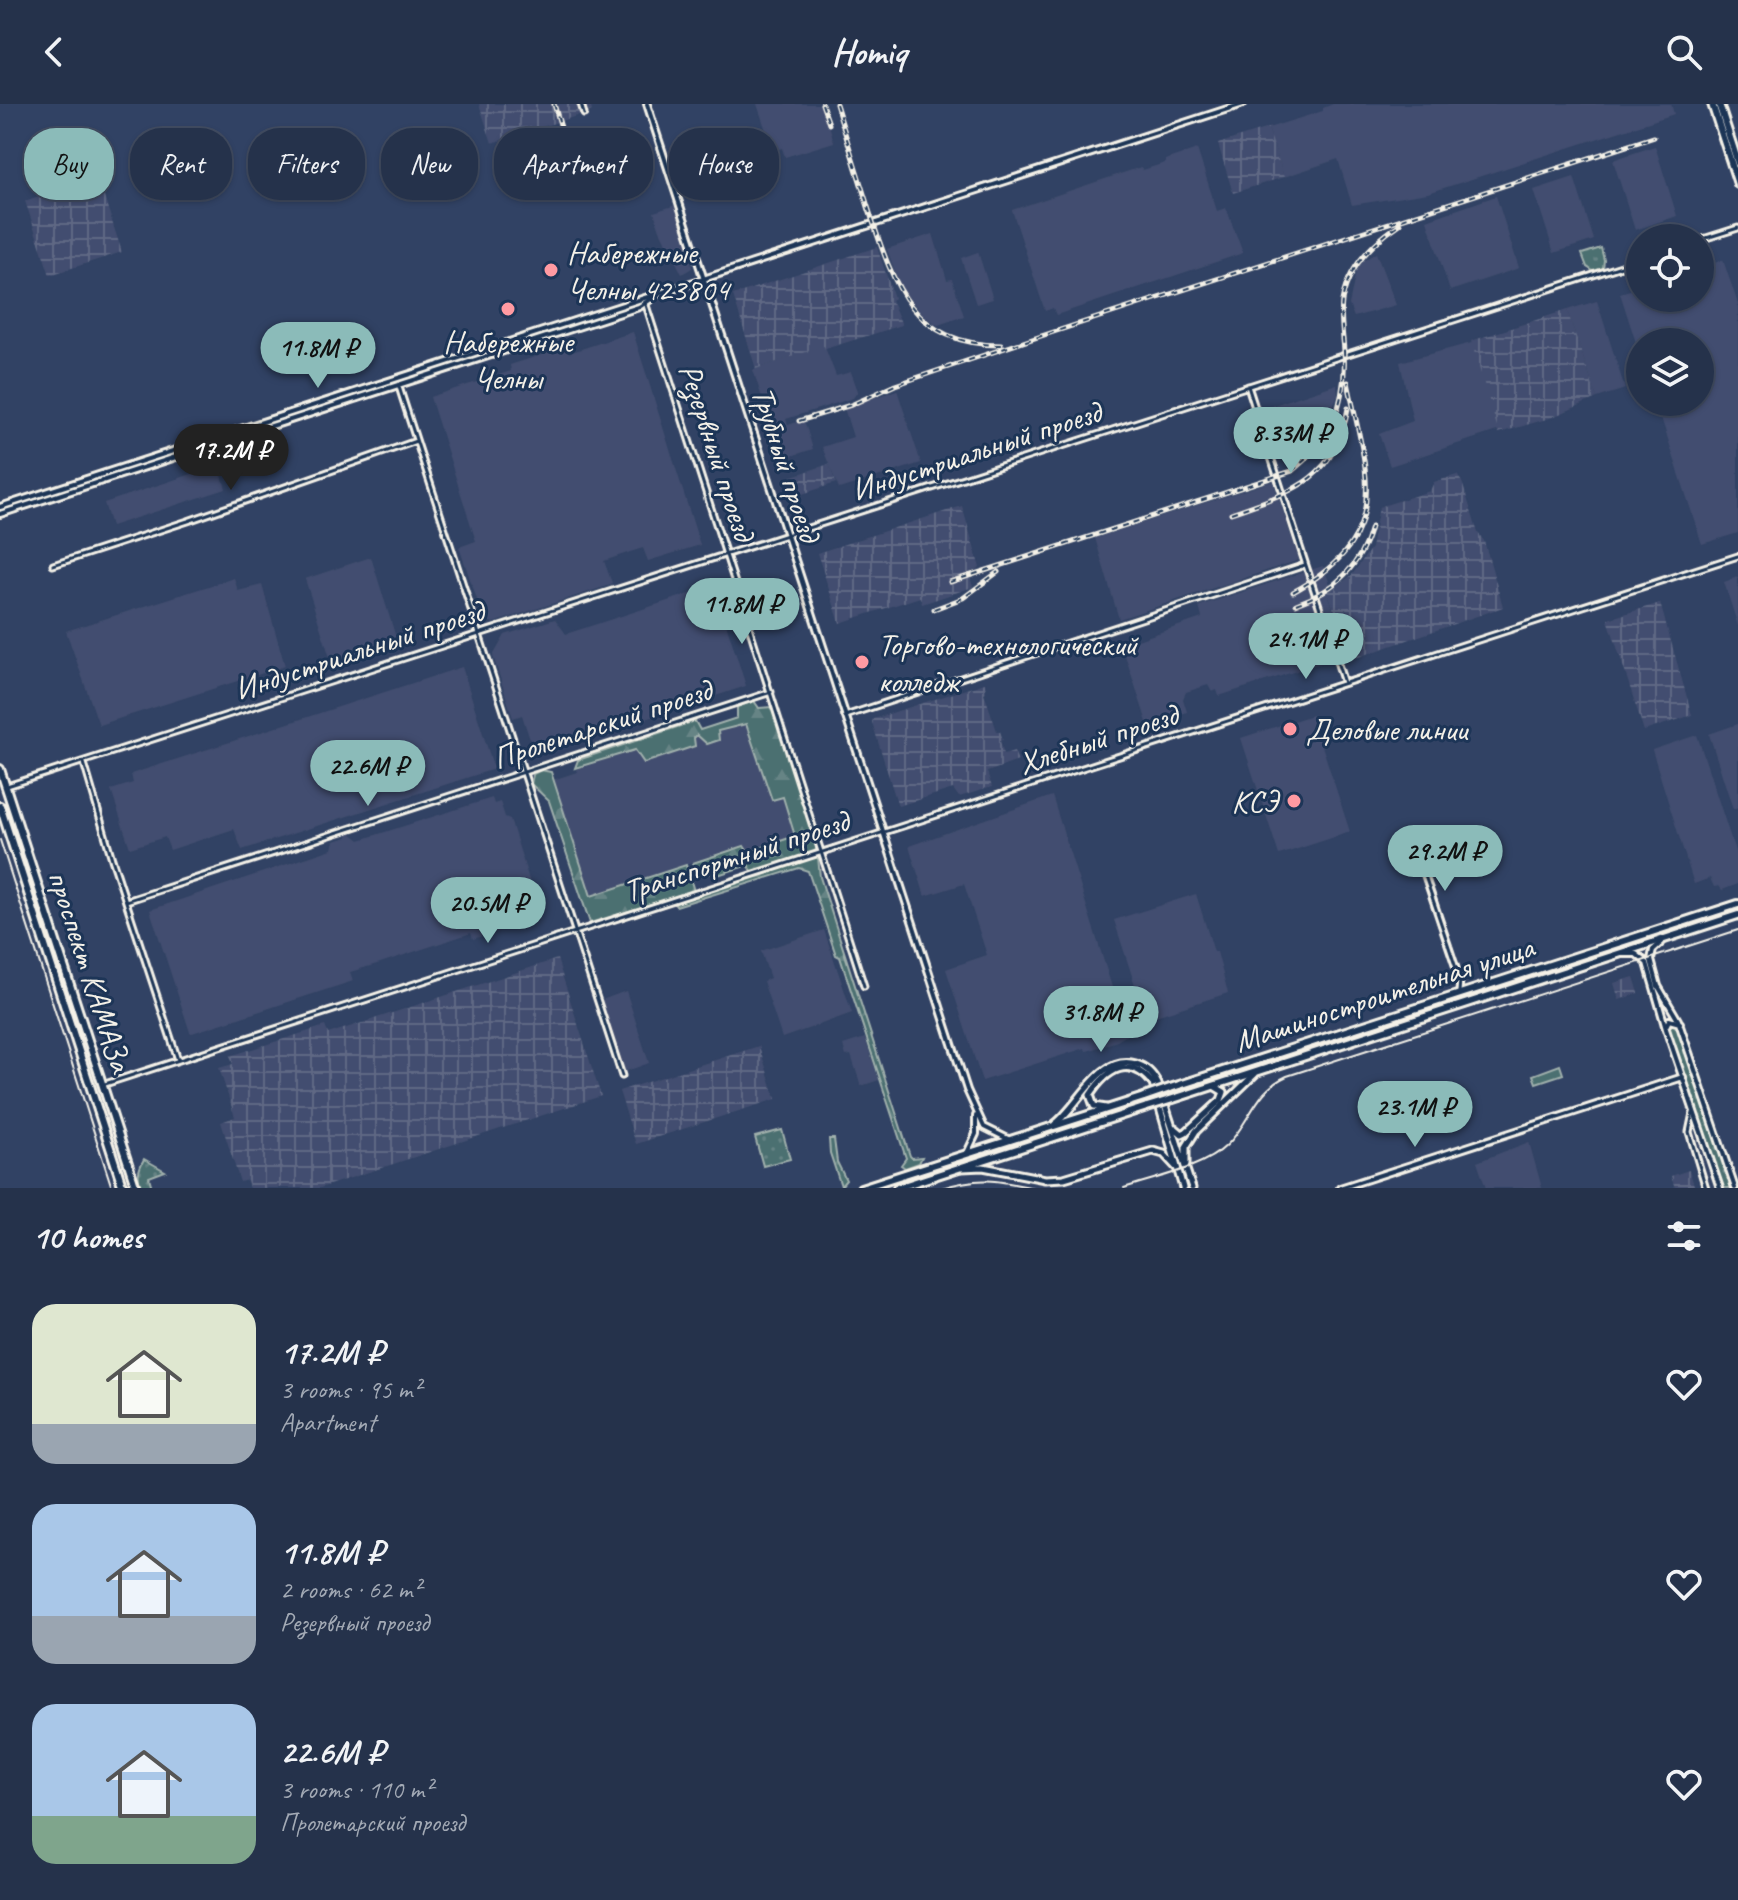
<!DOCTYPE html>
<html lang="en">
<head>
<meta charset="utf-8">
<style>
  body { margin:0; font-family:Caveat,sans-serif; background:#313e55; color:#f1f3f6; height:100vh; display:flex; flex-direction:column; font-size:30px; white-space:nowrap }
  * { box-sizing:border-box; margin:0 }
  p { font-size:26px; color:#a3aab5 }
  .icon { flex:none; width:44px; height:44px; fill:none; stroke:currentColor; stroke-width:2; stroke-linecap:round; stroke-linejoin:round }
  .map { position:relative; height:1084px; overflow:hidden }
  .drawer { display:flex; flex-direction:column; background:#25324b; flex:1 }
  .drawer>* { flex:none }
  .guide { position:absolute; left:24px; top:24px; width:800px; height:72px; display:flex; gap:16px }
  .tools { position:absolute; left:1626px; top:120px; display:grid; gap:16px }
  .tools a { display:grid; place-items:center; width:88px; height:88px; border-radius:50%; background:#25324b; box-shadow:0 2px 6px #0004,0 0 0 2px #424d63; font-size:40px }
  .price { position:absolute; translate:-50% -68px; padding:0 18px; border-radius:28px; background:#8bbbb9; color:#111; font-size:26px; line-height:52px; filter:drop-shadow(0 2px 4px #0008) }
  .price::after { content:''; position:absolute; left:50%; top:48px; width:24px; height:18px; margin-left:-12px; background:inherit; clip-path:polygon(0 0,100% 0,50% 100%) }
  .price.on { background:#222; color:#fff }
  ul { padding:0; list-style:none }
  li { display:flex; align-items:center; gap:24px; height:200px; padding:0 32px }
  li span { display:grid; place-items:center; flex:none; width:224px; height:160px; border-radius:24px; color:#555 }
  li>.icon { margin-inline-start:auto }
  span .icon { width:96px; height:96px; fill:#fffc; stroke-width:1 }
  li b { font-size:34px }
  h2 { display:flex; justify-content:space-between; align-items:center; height:96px; padding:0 32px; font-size:34px }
  .tag { padding:0 28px; border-radius:32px; background:#25324b; box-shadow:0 2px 6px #0004,0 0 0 2px #424d63; font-size:28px; line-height:72px }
  .tag.on { background:#8bbbb9; color:#111 }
  header { display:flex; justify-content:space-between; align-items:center; height:104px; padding:0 32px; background:#25324b; font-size:36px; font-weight:800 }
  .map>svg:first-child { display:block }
</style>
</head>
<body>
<header><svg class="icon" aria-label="back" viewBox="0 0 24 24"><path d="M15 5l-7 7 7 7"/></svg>Homiq<svg class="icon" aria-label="search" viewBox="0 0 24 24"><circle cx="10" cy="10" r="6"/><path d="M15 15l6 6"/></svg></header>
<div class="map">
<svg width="1738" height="1084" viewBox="0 0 1738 1084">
  <defs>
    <pattern id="industrial-grid" width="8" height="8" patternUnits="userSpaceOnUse" patternTransform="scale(2)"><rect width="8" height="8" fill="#434e6f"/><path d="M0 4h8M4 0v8" fill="none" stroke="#5f6884"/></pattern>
    <pattern id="grass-dots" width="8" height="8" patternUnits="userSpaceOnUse" patternTransform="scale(2)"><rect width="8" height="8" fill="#4c6f71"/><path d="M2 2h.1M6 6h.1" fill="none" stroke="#668485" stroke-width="1.8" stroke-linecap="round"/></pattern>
    <pattern id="forest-firs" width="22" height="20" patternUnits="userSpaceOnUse" patternTransform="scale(2)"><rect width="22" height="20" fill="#4c6f71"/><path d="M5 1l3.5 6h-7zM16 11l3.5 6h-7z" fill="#668485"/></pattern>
  </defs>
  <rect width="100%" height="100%" fill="#314264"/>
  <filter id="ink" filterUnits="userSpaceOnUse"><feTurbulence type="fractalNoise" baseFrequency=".0125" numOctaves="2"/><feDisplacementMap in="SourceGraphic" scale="16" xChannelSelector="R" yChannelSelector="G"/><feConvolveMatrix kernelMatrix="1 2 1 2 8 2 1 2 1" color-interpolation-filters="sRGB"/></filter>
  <g filter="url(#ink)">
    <path fill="#434e6f" d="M757 0H823L834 38 785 53 782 44 773 47Z
      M1333 0H1671L1674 10 1428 89 1352 101 1338 55 1284 73 1268 24 1323 7V4Z
      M1655 42 1677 112 1635 126 1613 56Z
      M1197 45 1217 107 1226 104 1243 149 1056 211 1053 204 1045 207 1012 106 1141 63 1143 66 1165 59V56Z
      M1574 73 1594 136 1554 149 1534 86Z
      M1496 92 1519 164 1450 187 1427 116Z
      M676 101 689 139 692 164 682 170 660 126 654 108Z
      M933 130 947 176 952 175 964 212 938 221 923 211 907 192 900 182 887 145Z
      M978 148 993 195 976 200 961 154Z
      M1376 149 1396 201 1354 213 1349 201 1356 167 1363 157Z
      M1723 156 1738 200V429L1702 440 1656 298H1700V238H1640V251L1620 189 1640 183V194H1700V164Z
      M1597 197 1625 285 1597 294 1567 206Z
      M633 228 700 441 648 457 643 444 630 448 604 457 612 479 610 481 493 519 484 516 459 443 476 437 430 293 511 267 510 261 566 243 569 249Z
      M1475 238 1503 325 1390 362 1379 330 1413 317 1400 258Z
      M824 241 836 272 851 268 858 287 853 294 786 315 788 321 804 316 813 345 782 355 753 266Z
      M1337 280 1338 291 1319 332 1298 352 1286 357 1268 303Z
      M897 286 921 359 839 385 822 343 853 333 844 304Z
      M219 361 226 385 111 422 104 399Z
      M1273 377 1299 456 1119 515 1095 434Z
      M371 453 398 540 333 563 305 475Z
      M1323 462 1332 485 1328 489 1340 526 1312 535 1316 545 1328 546 1330 556 1219 592 1217 586 1212 588 1208 581 1186 588 1183 595 1187 608 1148 621 1123 545 1129 539 1202 514 1199 502Z
      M1738 473V522L1724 478Z
      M234 474 238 487 262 481 285 562 99 621 66 527Z
      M714 482 746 582 535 651 522 611 513 614 493 552 505 531 555 515 566 530Z
      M462 563 494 665 242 746 234 725 170 746 165 733 130 744 111 686 133 679 131 670Z
      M754 608 795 732 747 746 744 741 591 791 553 676 577 668V665Z
      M1312 611 1350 728 1279 751 1241 634Z
      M1738 620V703L1733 705 1709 630Z
      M1697 631 1738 756V780L1722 786 1719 782 1714 783 1710 774 1694 780 1652 646Z
      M1052 692 1127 931 1117 937 1090 946 1086 947 1085 944 982 977 946 865 987 851 964 780 925 792 909 742Z
      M492 694 494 700 500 698 505 713 510 715 530 779 527 781 531 795H536L540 814 473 835 471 829 380 859 350 868 353 877 192 929 190 928 150 806 332 745 334 737 348 733V730L351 729 360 736Z
      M1196 790 1214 848H1217L1228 889 1146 915 1114 816Z
      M824 826 852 909 782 934 763 877 770 874 761 847Z
      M626 887 649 959 624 968 602 896Z
      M865 934 879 976 861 982 851 951 846 952 843 941Z
      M1529 1038 1542 1084H1486L1477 1058Z"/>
    <path fill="url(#industrial-grid)" d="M479 0H590L592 7 492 39Z
      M1268 24 1284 73 1233 89 1218 40Z
      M93 59 122 148 50 171 25 97 64 83 61 69Z
      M877 143 894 194 891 196 902 221 825 245 824 242 756 265 733 191Z
      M1567 206 1597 294 1550 314 1499 329 1471 237Z
      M829 360 836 379 796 392 790 373Z
      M1457 371 1462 378 1478 429 1484 437 1503 503 1350 556 1328 488 1352 471 1371 444 1379 403 1430 387 1434 378Z
      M962 402 980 464 969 469 973 483 922 500 920 493 840 519 817 449Z
      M1660 499 1692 611 1644 627 1608 515Z
      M985 579 986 588 984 589 997 627H1000L1003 636 1000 637 1004 650 1014 647 1018 657 987 668 992 683 959 693 953 685 898 702 872 618 873 615Z
      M557 855 601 992 320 1084H249L247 1076 240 1078 221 1018 235 1013 219 964 233 960 230 952 325 922 328 930Z
      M1634 873 1639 889 1619 896 1614 879Z
      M759 942 776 995 636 1040 619 987Z
      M1689 1066 1695 1084H1675L1671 1072Z"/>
    <path fill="url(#grass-dots)" stroke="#a0b0ac" stroke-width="2" d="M1601 144 1604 156 1603 164 1593 167 1587 163 1582 150Z
      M558 224 559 227 414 274 413 272Z
      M380 282 381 284 117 369 116 367Z
      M1738 804V806L1551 869 1553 867Z
      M1521 875 1496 885 1073 1023 1102 1010Z
      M1672 919 1679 923 1733 1084H1721L1669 926Z
      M782 1026 790 1055 763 1062 755 1033Z
      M829 1035H834L837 1058 846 1076 841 1082 830 1049Z
      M144 1055 165 1067 149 1073 152 1084H141C137 1072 138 1066 144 1055Z"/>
    <path fill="url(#forest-firs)" stroke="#a0b0ac" stroke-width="2" d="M754 597 759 604 772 603 817 742 815 748 753 768 748 761 718 771 714 768 697 772 693 759 744 742 748 748 795 732 783 693 772 696 746 620 718 627 719 636 707 640 697 631 694 634 695 642 644 659 635 646 575 664 578 656 695 617 700 626 737 614V603Z
      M541 666 551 668 591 792 686 761 694 787 590 819 549 697 531 680 533 670Z
      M814 751 818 753 820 773 910 1052 912 1054 922 1053 919 1059 905 1064 901 1061 906 1054 840 853 836 851 808 767 799 764 676 802 674 799Z"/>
    <path fill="#4c6f71" stroke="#a0b0ac" stroke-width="2" d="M1560 961 1563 970 1536 979 1533 971Z"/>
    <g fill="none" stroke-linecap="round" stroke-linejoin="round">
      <g stroke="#f4f1e8" stroke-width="9">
        <path id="minor" d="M581 0 584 10
          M1700 136 1738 124
          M645 198 864 882
          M1248 282 1344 579
          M399 283 622 972
          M53 461 188 417 416 337
          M845 612 1305 461
          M84 659 112 755 178 956
          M7 682 1640 156
          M1421 733 1417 738V748L1460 876 1459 888
          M126 797 771 588
          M105 980 1738 452
          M1693 1009 1689 1028 1706 1084"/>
      </g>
      <g stroke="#f4f1e8" stroke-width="10">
        <path id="tertiary" d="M647 0 967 986 984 1023 1008 1035
          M0 403 1243 0
          M0 410 639 203 654 193
          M1662 838 1653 846 1651 856 1658 882 1678 916 1735 1084
          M1622 850H1636L1647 859 1666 925 1720 1084
          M1666 922 1669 916 1680 919
          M967 1049 976 1030V1012
          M1340 1084 1683 973"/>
      </g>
      <g stroke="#f4f1e8" stroke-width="11">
        <path id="secondary" d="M1106 1004 1094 1002 1090 991C1107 965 1130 950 1153 980L1183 1084
          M1055 1020C1080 1001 1100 949 1136 960 1147 963 1153 970 1158 980L1192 1084
          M1175 1024 1182 1030 1186 1028 1221 996 1224 988 1214 982
          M1186 1060V1043L1196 1027 1255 970
          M962 1064 983 1063 1045 1075 1064 1074 1153 1047 1164 1050 1176 1063"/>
      </g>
      <g stroke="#f4f1e8" stroke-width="12">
        <path id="primary" d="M1712 0 1738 80
          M1719 0 1738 59
          M0 665 136 1084
          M0 702 123 1084
          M1170 984 1738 800
          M1173 995 1738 811
          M861 1084 1144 993
          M897 1084 1147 1003"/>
      </g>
      <use href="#minor" stroke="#1d3557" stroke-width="3"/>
      <use href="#tertiary" stroke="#1d3557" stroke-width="4"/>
      <use href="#secondary" stroke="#1d3557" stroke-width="5"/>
      <use href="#primary" stroke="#1d3557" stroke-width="6"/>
      <path stroke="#f4f1e8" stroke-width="2" d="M0 736 112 1084
        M942 1084C979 1072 997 1076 1034 1084
        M1124 1084C1154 1074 1204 1064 1227 1041 1250 1019 1255 986 1287 972L1738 826"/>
      <g stroke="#f4f1e8" stroke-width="5">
        <path id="rail" d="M554 0 567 44
          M822 0 829 20
          M836 0C847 35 858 70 869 106 893 179 911 241 1001 241
          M799 317 851 301 895 281 1032 235 1654 33
          M1231 409C1292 388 1336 376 1348 304
          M950 478 1292 367C1304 357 1318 345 1326 331 1341 307 1346 275 1344 247 1343 231 1340 213 1342 197 1348 163 1373 138 1400 120
          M1293 488C1395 432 1367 373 1348 278
          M1296 500C1334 487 1361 462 1371 423
          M934 505 963 494 998 468"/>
      </g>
      <use href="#rail" stroke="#1d3557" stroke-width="2" stroke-dasharray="6" stroke-linecap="butt"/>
      <g stroke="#f4f1e8" stroke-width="12" stroke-linecap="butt">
        <path id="primary-bridge" d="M1144 993 1170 984
          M1147 1003 1173 995"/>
      </g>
      <use href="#primary-bridge" stroke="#1d3557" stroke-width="6"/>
    </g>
  </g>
  <g fill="#ff9aa2" stroke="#1d3557" stroke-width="3">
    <circle cx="551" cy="166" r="8"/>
    <circle cx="508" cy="205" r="8"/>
    <circle cx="862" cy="558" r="8"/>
    <circle cx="1290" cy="625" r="8"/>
    <circle cx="1294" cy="697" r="8"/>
  </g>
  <g text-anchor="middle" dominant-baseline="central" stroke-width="6" stroke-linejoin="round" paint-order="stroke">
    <g font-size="32" fill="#f4f1e8" stroke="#1d3557" text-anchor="start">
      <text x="567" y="148">Набережные<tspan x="567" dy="37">Челны 423804</tspan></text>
      <text x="508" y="237" text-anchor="middle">Набережные<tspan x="508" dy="37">Челны</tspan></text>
      <text x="878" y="540">Торгово-технологический<tspan x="878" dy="37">колледж</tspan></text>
      <text x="1306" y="625">Деловые линии</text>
      <text x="1278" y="697" text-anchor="end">КСЭ</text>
    </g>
    <g font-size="32" fill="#f4f1e8" stroke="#1d3557">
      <text transform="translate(976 347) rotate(-18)">Индустриальный проезд</text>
      <text transform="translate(717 348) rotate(72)">Резервный проезд</text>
      <text transform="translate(786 360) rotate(72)">Трубный проезд</text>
      <text transform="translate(359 546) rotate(-18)">Индустриальный проезд</text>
      <text transform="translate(602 620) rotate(-18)">Пролетарский проезд</text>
      <text transform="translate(1098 635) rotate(-18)">Хлебный проезд</text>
      <text transform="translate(736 752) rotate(-18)">Транспортный проезд</text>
      <text transform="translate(90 867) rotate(72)">проспект КАМАЗа</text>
      <text transform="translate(1384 890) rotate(-18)">Машиностроительная улица</text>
    </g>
  </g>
</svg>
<div class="tools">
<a><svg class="icon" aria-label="locate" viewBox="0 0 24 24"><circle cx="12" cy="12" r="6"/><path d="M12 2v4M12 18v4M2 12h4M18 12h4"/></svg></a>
<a><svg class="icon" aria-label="layers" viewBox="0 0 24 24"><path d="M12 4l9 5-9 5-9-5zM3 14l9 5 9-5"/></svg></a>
</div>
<b class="price" style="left:318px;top:286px">11.8M ₽</b>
<b class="price" style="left:1291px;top:371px">8.33M ₽</b>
<b class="price on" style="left:231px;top:388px">17.2M ₽</b>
<b class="price" style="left:742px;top:542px">11.8M ₽</b>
<b class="price" style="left:1306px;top:577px">24.1M ₽</b>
<b class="price" style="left:368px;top:704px">22.6M ₽</b>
<b class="price" style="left:1445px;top:789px">29.2M ₽</b>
<b class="price" style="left:488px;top:841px">20.5M ₽</b>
<b class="price" style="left:1101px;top:950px">31.8M ₽</b>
<b class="price" style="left:1415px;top:1045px">23.1M ₽</b>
<div class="guide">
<a class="tag on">Buy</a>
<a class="tag">Rent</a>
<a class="tag">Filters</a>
<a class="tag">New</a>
<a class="tag">Apartment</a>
<a class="tag">House</a>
</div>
</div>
<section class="drawer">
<h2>10 homes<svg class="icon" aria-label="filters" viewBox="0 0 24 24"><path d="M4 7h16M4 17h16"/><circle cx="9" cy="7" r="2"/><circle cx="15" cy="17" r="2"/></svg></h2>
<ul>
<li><span style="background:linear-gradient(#dfe7d0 75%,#9aa5b1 0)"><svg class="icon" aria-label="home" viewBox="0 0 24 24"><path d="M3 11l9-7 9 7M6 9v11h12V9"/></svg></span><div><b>17.2M ₽</b><p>3 rooms · 95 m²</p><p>Apartment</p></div><svg class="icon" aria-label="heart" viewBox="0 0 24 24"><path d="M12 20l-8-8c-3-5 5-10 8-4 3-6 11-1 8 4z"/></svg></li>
<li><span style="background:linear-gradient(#a9c7e8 70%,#9aa5b1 0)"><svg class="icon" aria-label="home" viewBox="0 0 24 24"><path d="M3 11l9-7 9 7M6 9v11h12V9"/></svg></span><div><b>11.8M ₽</b><p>2 rooms · 62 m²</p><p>Резервный проезд</p></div><svg class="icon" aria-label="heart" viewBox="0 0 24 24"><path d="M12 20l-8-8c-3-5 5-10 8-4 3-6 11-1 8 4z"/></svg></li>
<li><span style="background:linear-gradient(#a9c7e8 70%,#7fa58c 0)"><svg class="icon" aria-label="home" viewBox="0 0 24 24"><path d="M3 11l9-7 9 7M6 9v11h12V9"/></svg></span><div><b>22.6M ₽</b><p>3 rooms · 110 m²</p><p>Пролетарский проезд</p></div><svg class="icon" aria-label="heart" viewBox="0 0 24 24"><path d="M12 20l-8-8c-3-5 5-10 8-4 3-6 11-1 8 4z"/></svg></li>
</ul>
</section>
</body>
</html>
